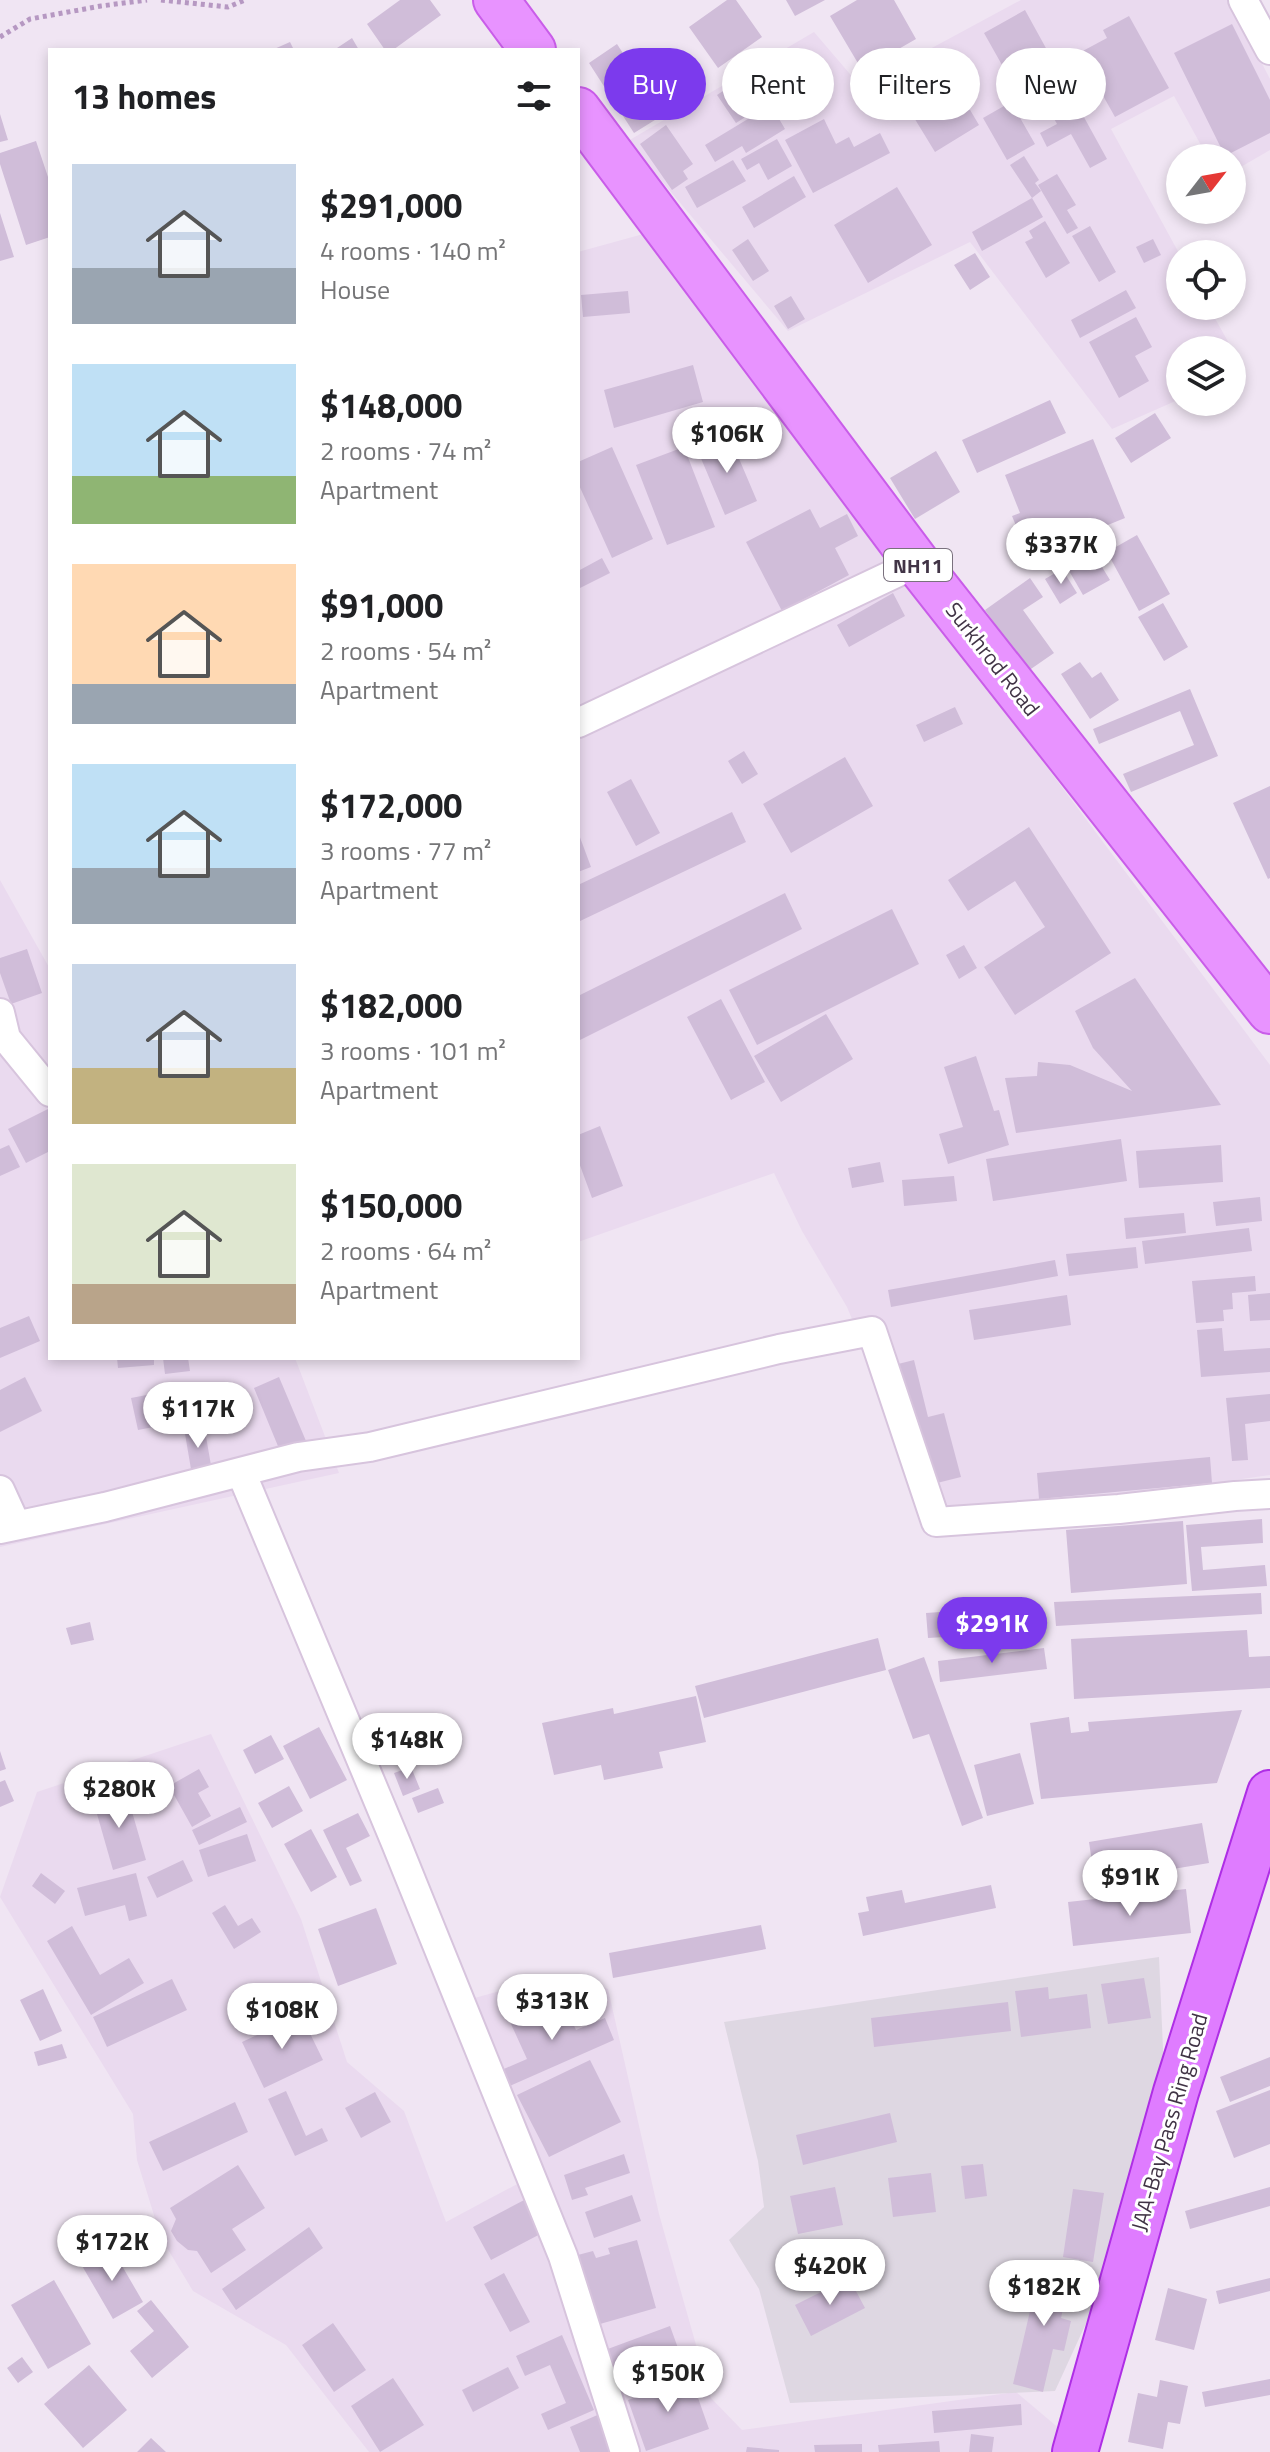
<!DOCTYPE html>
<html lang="en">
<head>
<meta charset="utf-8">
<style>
  body { margin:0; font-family:"Titillium Web",sans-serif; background:#f2f2f2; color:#202124; height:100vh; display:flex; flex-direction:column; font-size:30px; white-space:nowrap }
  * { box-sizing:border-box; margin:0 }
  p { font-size:26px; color:#757577 }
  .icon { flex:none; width:44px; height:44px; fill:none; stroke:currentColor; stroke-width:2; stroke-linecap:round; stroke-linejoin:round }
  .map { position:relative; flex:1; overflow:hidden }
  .panel { position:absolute; left:48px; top:48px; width:532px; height:1312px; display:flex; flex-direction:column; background:#fff; border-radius:0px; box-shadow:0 4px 12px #0003 }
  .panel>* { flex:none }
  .hud { position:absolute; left:604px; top:48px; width:546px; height:72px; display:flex; gap:16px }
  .needle { width:52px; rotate:59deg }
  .fabs { position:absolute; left:1166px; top:144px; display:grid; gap:16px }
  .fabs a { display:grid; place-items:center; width:80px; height:80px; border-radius:50%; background:#fff; box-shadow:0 4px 12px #0003; font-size:40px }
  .price { position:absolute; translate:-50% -68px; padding:0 18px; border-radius:28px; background:#fff; color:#222; font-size:26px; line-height:52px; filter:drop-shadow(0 2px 4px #0008) }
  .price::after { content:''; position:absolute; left:50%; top:48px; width:24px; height:18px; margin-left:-12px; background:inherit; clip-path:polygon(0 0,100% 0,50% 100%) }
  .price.on { background:#7c3aed; color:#fff }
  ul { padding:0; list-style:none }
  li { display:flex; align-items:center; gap:24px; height:200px; padding:0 24px }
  li span { display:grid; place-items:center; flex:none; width:224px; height:160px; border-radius:0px; color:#555 }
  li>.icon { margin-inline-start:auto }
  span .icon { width:96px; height:96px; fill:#fffc; stroke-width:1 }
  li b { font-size:34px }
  h2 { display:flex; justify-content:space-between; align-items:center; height:96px; padding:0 24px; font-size:34px }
  .tag { padding:0 28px; border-radius:36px; background:#fff; box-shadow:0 4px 12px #0003; font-size:28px; line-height:72px }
  .tag.on { background:#7c3aed; color:#fff }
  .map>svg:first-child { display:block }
</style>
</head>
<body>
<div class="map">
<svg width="1270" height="2452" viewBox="0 0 1270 2452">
  <rect width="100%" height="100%" fill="#f0e5f3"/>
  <path fill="#eadaef" d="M1021 0H1229L1270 79V150L1232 172V158H1208L1174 96 1111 129 1180 255V306H1208L1244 370 1232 375V350H1180V399L1112 429 970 242 788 331 628 141 814 32 891 122 865 84Z
    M647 233 1270 1065V1475L936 1522 847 1307 802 1231 774 1173 578 1242V252Z
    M0 880 50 969V1358H295L339 1473 0 1547Z
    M211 1734 301 1919 347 2062 404 2111 446 2222 521 2182 460 2002 558 1975 608 1989 659 2214 711 2398 742 2430 1016 2392 1061 2430 1056 2452H369L286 2345 193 2291 161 2238 137 2160 133 2114 0 1897 37 1792Z"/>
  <path fill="#ded7e2" d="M1159 1957 1165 2095 1132 2223 1055 2391 790 2403 759 2289 729 2240 764 2207 758 2161 724 2022Z"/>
  <path fill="#d0bdd9" d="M400 0H430L441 15 393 50H385L367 24Z
    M727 0H736L762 37 718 68 689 27Z
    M786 0H825L795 16Z
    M857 0H894L916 39 862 70 830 16Z
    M1025 10 1107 159 1090 168 1071 134 1047 147 1040 133 1057 124 1019 56 1002 65 984 33Z
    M1129 16 1169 88 1115 117 1079 53 1107 38 1103 30Z
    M1232 24 1270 100V133L1225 156 1174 53Z
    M352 38 359 50H334Z
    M290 42 294 50H272Z
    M617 44 663 115 634 133 589 63Z
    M753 71 772 100 736 123 717 95Z
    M947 71 979 125 935 152 902 98Z
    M1011 102 1035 144 1007 160 983 118Z
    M771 105 785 129 746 153 742 146 715 162 705 145Z
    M0 114 8 140 0 142Z
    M824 119 836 144 849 137 854 147 880 133 890 153 813 193 785 140Z
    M666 125 693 164 683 171 688 179 672 190 640 144Z
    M777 139 792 166 768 180 759 163 747 170 741 159Z
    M36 141 50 183V237L26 245 0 164V153Z
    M1024 156 1039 180 1035 183 1041 191 1032 198 1010 165Z
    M733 160 746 181 697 208 685 187Z
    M1057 174 1076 205 1067 210 1078 228 1067 234 1038 185Z
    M794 176 806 197 754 228 742 207Z
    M897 187 932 245 868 283 834 225Z
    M1032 198 1043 217 982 251 972 232Z
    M0 213 14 257 0 261Z
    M1045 221 1070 263 1046 278 1025 242 1033 238 1029 231Z
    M1090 226 1116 272 1099 282 1072 236Z
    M748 239 769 271 753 281 732 250Z
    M1153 239 1161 255 1144 263 1136 247Z
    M975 253 990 277 970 290 954 265Z
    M1126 290 1136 308 1080 338 1071 320Z
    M628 291 630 313 583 317 581 295Z
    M791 296 805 319 788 329 774 306Z
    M1136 317 1152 347 1135 356 1149 381 1119 398 1089 342Z
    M693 365 703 402 614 428 604 390Z
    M1050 400 1066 433 977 473 962 440Z
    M1155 413 1171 438 1131 463 1115 438Z
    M729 435 757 501 725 515 697 449Z
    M1093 439 1125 518 1029 557 1012 516 1020 513 1005 475Z
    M612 447 653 539 612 558 578 483V462Z
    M684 447 715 527 667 545 636 465Z
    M936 451 960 492 915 519 890 478Z
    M810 509 820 528 847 514 858 536 835 548 849 575 782 611 746 542Z
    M1137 535 1170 594 1139 611 1107 552Z
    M1094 554 1110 580 1083 595 1068 569Z
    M602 558 610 573 578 589V571Z
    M1062 569 1077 593 1060 604 1045 579Z
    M1030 578 1043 597 1023 610 1054 653 1028 671 985 610Z
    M893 593 905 616 849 647 837 625Z
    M1163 603 1188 647 1164 661 1138 617Z
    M1080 662 1092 678 1101 672 1119 700 1090 719 1061 674Z
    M1190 689 1218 756 1131 792 1123 774 1194 745 1180 711 1099 744 1093 729Z
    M955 707 963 724 924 742 916 725Z
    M744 751 758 774 742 784 728 761Z
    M845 757 873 806 791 853 763 804Z
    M631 779 660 833 636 846 607 792Z
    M1270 786V878L1268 879 1233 803Z
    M732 812 746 842 578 922V885Z
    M1029 827 1111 953 1015 1015 984 967 1045 927 1015 881 968 911 948 880Z
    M578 832 591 867 578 872Z
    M785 893 802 929 578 1041V996Z
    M892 909 919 964 757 1045 729 990Z
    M964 945 977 968 959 979 946 955Z
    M27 949 42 993 11 1004 0 973V958Z
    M1135 978 1221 1105 1016 1133 1005 1078 1037 1076 1038 1062 1070 1065 1132 1091 1093 1048 1075 1011Z
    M721 999 765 1082 731 1100 687 1017Z
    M826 1014 853 1059 781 1102 754 1056Z
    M976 1056 994 1111 999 1110 1009 1145 948 1164 939 1134 963 1127 944 1067Z
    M50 1108V1151L26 1163 8 1129Z
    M600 1126 623 1186 592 1198 578 1160V1135Z
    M1121 1139 1127 1181 993 1201 986 1159Z
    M9 1145 20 1167 0 1176V1149Z
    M1221 1145 1223 1182 1139 1188 1136 1151Z
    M880 1162 884 1182 852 1188 848 1168Z
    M954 1176 957 1201 904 1206 902 1180Z
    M1260 1197 1262 1221 1216 1226 1213 1202Z
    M1184 1213 1186 1233 1126 1239 1124 1218Z
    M1249 1228 1252 1251 1145 1264 1142 1241Z
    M1136 1247 1138 1268 1069 1276 1066 1254Z
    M1055 1260 1058 1276 891 1307 888 1290Z
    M1255 1276 1256 1291 1232 1293 1233 1309 1223 1310 1224 1321 1196 1323 1192 1281Z
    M1270 1293V1320L1250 1321 1248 1295Z
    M1067 1295 1071 1325 974 1340 969 1310Z
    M29 1316 40 1341 0 1358V1328Z
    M1222 1328 1224 1351 1270 1348V1372L1201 1377 1197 1330Z
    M117 1358H154V1365L118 1368Z
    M163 1358H188L190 1371 165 1374Z
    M914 1360 928 1417 944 1413 961 1477 929 1485 898 1364Z
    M25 1377 42 1411 0 1432V1390Z
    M279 1377 306 1441 280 1451 254 1388Z
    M209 1383 215 1415 138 1430 131 1398Z
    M1270 1394V1421L1245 1424 1248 1460 1232 1461 1226 1398Z
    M204 1425 212 1471 192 1475 184 1428Z
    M1210 1457 1212 1483 1039 1499 1037 1473Z
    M1262 1519 1263 1543 1201 1547 1203 1570 1265 1565 1267 1586 1192 1591 1186 1525Z
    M1183 1521 1187 1584 1071 1593 1066 1530Z
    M1261 1593 1262 1614 1056 1626 1054 1602Z
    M1040 1605 1042 1631 928 1638 926 1613Z
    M90 1622 94 1640 71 1645 66 1628Z
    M1247 1630 1249 1657 1270 1656V1688L1074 1699 1071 1639Z
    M878 1638 886 1670 704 1718 695 1686Z
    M1044 1648 1047 1669 940 1682 938 1661Z
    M924 1657 983 1818 962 1826 929 1734 913 1739 888 1670Z
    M696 1696 706 1742 659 1752 663 1768 604 1780 601 1765 554 1775 542 1723 613 1708 614 1714Z
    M1242 1710 1217 1783 1041 1799 1030 1723 1069 1717 1071 1733 1089 1731 1088 1722Z
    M319 1727 347 1780 310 1799 283 1746Z
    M440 1732 447 1748 427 1757 421 1741Z
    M271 1735 284 1759 255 1774 243 1750Z
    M0 1751 6 1769 0 1771Z
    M1020 1753 1034 1804 987 1816 974 1765Z
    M411 1767 420 1789 403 1796 394 1773Z
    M199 1769 209 1787 198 1793 211 1816 192 1827 169 1786Z
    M5 1780 14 1801 0 1807V1782Z
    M289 1786 303 1811 272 1828 258 1803Z
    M438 1788 444 1803 418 1813 412 1798Z
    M126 1791 146 1860 113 1870 93 1800Z
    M240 1807 247 1822 199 1845 192 1830Z
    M358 1813 370 1836 346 1848 362 1881 350 1886 323 1830Z
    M1202 1823 1209 1863 1095 1882 1089 1842Z
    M311 1829 337 1877 311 1892 284 1844Z
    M247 1834 256 1861 208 1877 199 1850Z
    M183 1860 193 1881 157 1898 147 1877Z
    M41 1873 65 1891 55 1904 32 1886Z
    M136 1873 147 1916 129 1921 125 1905 85 1916 77 1888Z
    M991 1885 996 1908 863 1936 858 1913 869 1911 866 1897 902 1890 905 1903Z
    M1186 1889 1191 1933 1073 1946 1068 1902Z
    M225 1905 238 1926 252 1918 261 1932 234 1949 212 1913Z
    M376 1908 397 1964 338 1986 318 1929Z
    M761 1925 766 1949 613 1978 609 1953Z
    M72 1926 100 1975 129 1958 144 1983 91 2015 47 1941Z
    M1144 1978 1151 2018 1108 2024 1101 1984Z
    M172 1979 187 2010 107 2047 93 2017Z
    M1048 1987 1049 1999 1087 1994 1091 2028 1021 2037 1015 1991Z
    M43 1989 62 2031 40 2041 20 2000Z
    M563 2001 576 2030 605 2018 614 2040 505 2088 497 2072 527 2059 511 2024Z
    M1008 2002 1011 2031 874 2047 871 2018Z
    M301 2015 323 2060 264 2088 242 2042Z
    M62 2044 67 2058 38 2066 34 2052Z
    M1270 2057V2086L1230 2102 1220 2077Z
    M590 2060 621 2122 549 2157 517 2095Z
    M1270 2090V2144L1234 2158 1216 2111Z
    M286 2091 306 2136 322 2128 328 2141 295 2156 268 2099Z
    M375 2092 391 2122 361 2138 345 2108Z
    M235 2102 248 2132 163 2171 149 2142Z
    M890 2113 897 2142 803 2165 796 2135Z
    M624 2154 630 2173 585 2188 588 2195 572 2200 564 2175Z
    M983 2164 987 2196 965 2199 961 2166Z
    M238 2165 265 2208 232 2229 246 2250 211 2273 197 2251 188 2250 177 2241 171 2231 176 2219 170 2208Z
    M931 2173 936 2212 893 2217 888 2178Z
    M835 2187 843 2225 798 2234 790 2196Z
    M1270 2187V2206L1190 2229 1185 2211Z
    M1073 2189 1104 2193 1093 2262 1063 2257Z
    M632 2195 641 2221 594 2238 585 2212Z
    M528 2198 546 2231 491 2260 473 2227Z
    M309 2227 323 2248 236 2310 222 2289Z
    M637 2240 656 2308 593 2326 574 2256 593 2251 596 2258 610 2254 608 2248Z
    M111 2247 143 2302 113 2319 81 2264Z
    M1041 2264 1072 2271 1061 2318 1071 2321 1064 2351 1053 2349 1043 2392 1013 2384Z
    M504 2273 530 2322 510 2332 484 2284Z
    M849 2278 865 2308 811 2336 795 2305Z
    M1270 2278V2291L1219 2304 1216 2291Z
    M54 2280 91 2344 48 2369 11 2305Z
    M1168 2288 1207 2299 1194 2350 1155 2340Z
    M151 2300 189 2347 152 2378 130 2351 154 2331 137 2311Z
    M333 2323 366 2370 334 2392 302 2345Z
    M670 2326 683 2362 658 2371 655 2361 614 2376 605 2350Z
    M562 2335 594 2410 548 2430 541 2414 566 2403 550 2365 525 2376 516 2356Z
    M22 2357 33 2372 18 2383 7 2368Z
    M89 2365 127 2410 83 2448 44 2404Z
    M508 2367 519 2388 473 2412 462 2390Z
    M393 2378 424 2425 380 2452 351 2406Z
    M691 2378 709 2429 646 2451 628 2400Z
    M1270 2379V2395L1205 2407 1202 2392Z
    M1160 2380 1188 2386 1180 2424 1168 2422 1163 2449 1128 2442 1138 2393 1157 2397Z
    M1021 2404 1022 2425 934 2433 932 2411Z
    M602 2413 619 2452H580L570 2427Z
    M971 2434 994 2437 992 2452H969Z
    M151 2438 166 2452H137Z
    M939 2441 940 2452H879L878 2445Z
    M862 2444V2452H815L814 2445Z
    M747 2447 779 2450V2452H746Z"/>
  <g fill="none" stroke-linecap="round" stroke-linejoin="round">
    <g stroke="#d7c4dd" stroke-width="32">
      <path id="minor" d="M1243 0 1270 50
        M578 723 917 563
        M0 1013 6 1038 50 1092
        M241 1472 396 1843 563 2256 625 2452
        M0 1490 16 1525
        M0 1529 105 1507 298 1457 370 1447 779 1349 872 1331 936 1522 1119 1509 1235 1496 1270 1494"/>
    </g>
    <g stroke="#c95de9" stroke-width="48">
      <path id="primary" d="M496 0 533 50
        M578 110 917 563 1270 1011"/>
    </g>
    <g stroke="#ae2ee5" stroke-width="48">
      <path id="trunk" d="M1075 2452 1176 2092 1270 1793"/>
    </g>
    <path stroke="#b698c2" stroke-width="5" stroke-dasharray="4 4" stroke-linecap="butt" d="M161 0 228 7 245 0
      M0 37 30 19 101 6 147 0"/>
    <use href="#minor" stroke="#fff" stroke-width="28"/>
    <use href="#primary" stroke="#e893ff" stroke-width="44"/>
    <use href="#trunk" stroke="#df7cff" stroke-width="44"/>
  </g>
  <g text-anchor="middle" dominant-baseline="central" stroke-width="6" stroke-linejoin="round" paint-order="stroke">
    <rect fill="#fff" stroke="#7a717e" stroke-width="2" x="884" y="549" width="68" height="32" rx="6"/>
    <g font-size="20" font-weight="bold" fill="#413446">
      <text x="918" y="565">NH11</text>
    </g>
    <g font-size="22" fill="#413446" stroke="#fff">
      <text transform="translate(993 659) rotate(52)">Surkhrod Road</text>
      <text transform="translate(1169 2122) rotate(-74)">JAA-Bay Pass Ring Road</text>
    </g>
  </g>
</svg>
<div class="fabs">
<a><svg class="needle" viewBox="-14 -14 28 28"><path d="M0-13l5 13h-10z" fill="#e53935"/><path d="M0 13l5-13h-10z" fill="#757577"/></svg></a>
<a><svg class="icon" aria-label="locate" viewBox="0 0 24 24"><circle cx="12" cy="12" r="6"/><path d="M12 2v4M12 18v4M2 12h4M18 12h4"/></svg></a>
<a><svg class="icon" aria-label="layers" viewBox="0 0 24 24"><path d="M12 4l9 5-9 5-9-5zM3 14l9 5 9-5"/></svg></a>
</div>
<b class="price" style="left:727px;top:475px">$106K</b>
<b class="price" style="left:1061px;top:586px">$337K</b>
<b class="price" style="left:198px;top:1450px">$117K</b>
<b class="price on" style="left:992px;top:1665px">$291K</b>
<b class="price" style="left:407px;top:1781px">$148K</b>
<b class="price" style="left:119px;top:1830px">$280K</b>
<b class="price" style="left:1130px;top:1918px">$91K</b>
<b class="price" style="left:552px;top:2042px">$313K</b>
<b class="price" style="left:282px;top:2051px">$108K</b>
<b class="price" style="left:112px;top:2283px">$172K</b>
<b class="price" style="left:830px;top:2307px">$420K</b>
<b class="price" style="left:1044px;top:2328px">$182K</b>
<b class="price" style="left:668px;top:2414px">$150K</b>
<div class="hud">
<a class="tag on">Buy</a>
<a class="tag">Rent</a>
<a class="tag">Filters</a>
<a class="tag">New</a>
</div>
<section class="panel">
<h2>13 homes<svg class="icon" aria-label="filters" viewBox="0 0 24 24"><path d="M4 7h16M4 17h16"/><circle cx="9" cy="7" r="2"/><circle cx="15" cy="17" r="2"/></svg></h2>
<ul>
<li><span style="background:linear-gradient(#c9d6e8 65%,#9aa5b1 0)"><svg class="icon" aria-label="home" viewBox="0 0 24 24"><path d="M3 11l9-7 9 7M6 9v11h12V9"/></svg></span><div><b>$291,000</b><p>4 rooms · 140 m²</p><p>House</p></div></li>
<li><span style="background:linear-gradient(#bfe0f5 70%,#8fb573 0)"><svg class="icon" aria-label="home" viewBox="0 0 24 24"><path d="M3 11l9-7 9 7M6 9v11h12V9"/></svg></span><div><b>$148,000</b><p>2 rooms · 74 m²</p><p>Apartment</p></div></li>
<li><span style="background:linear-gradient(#ffd9b3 75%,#9aa5b1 0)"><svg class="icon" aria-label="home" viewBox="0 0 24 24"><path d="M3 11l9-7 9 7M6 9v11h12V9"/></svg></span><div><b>$91,000</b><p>2 rooms · 54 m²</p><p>Apartment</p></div></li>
<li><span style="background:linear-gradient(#bfe0f5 65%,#9aa5b1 0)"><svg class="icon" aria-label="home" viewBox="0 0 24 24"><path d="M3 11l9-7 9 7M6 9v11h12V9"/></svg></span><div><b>$172,000</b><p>3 rooms · 77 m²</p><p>Apartment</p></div></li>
<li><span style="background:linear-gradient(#c9d6e8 65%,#c2b280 0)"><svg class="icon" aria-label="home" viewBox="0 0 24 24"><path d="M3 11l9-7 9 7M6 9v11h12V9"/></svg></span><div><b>$182,000</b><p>3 rooms · 101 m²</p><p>Apartment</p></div></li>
<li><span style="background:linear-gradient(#dfe7d0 75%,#b9a48a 0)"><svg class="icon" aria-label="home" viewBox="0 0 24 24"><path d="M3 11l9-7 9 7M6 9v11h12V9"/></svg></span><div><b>$150,000</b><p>2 rooms · 64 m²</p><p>Apartment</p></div></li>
</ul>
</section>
</div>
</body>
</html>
